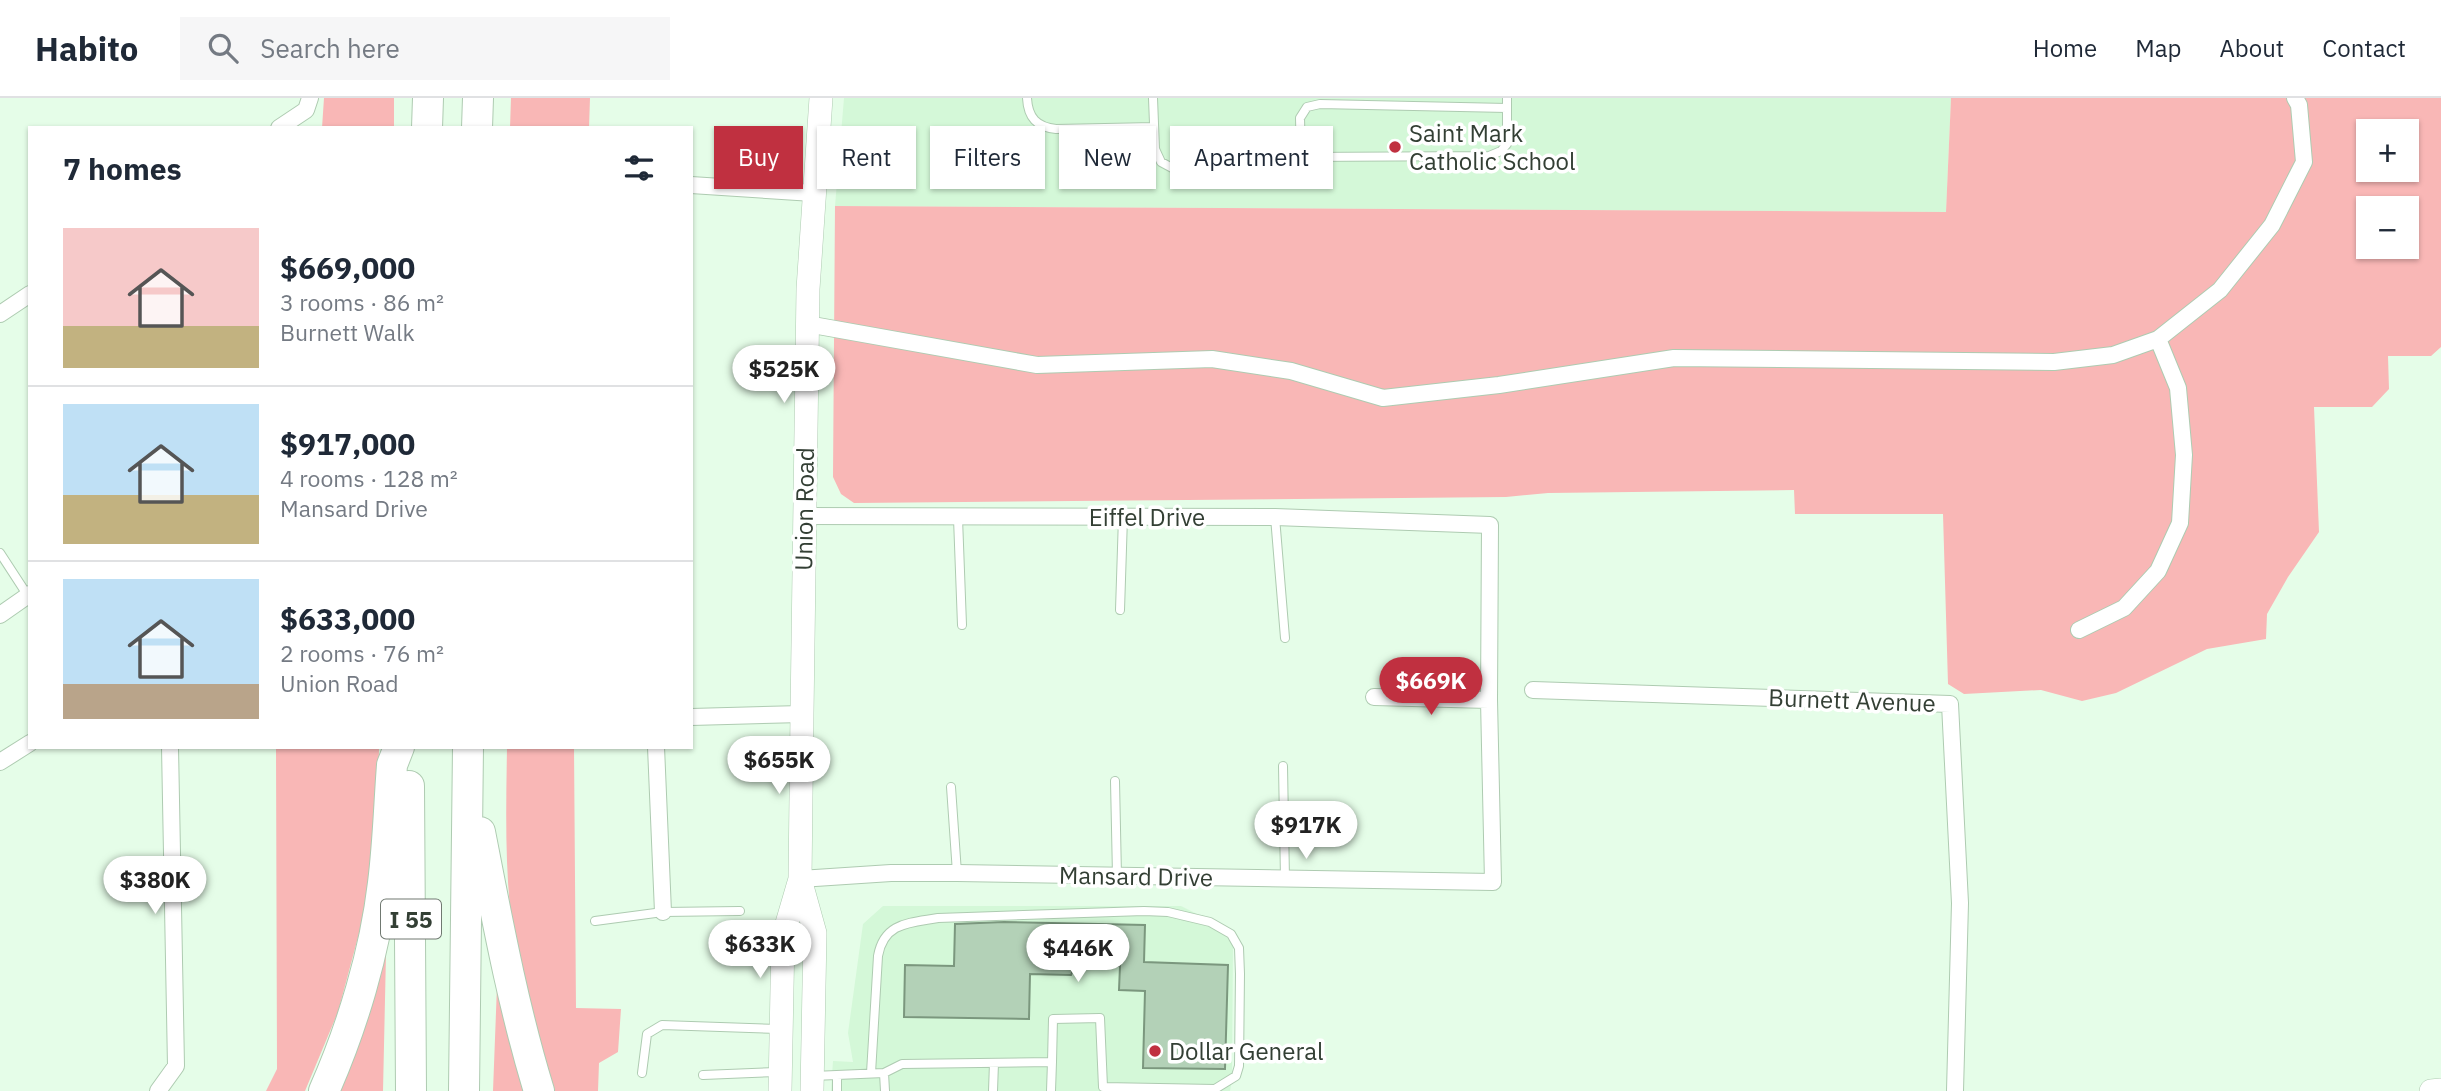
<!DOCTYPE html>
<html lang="en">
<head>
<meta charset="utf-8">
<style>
  body { margin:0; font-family:"IBM Plex Sans",sans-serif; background:#f6f6f7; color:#1f2937; height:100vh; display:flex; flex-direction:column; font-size:26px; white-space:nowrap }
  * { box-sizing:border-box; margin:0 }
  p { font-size:23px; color:#747a83 }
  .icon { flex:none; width:38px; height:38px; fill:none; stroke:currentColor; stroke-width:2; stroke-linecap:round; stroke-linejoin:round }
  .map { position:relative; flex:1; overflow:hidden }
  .details { position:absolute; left:28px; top:28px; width:665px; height:623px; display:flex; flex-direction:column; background:#fff; border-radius:0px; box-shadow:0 2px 5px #0004 }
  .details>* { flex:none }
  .banner { position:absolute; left:714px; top:28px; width:665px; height:63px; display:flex; gap:14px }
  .fabs { position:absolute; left:2356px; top:21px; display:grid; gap:14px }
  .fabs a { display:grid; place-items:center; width:63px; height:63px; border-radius:0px; background:#fff; box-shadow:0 2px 5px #0004; font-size:35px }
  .price { position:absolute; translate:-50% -60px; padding:0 16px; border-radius:24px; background:#fff; color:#222; font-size:23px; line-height:46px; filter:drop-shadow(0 2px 4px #0008) }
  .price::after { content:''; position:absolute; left:50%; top:42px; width:21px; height:16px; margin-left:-10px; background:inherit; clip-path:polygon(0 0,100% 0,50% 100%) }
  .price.current { background:#c03040; color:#fff }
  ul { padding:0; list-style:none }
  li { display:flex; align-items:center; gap:21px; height:175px; padding:0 35px }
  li+li { border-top:2px solid #e0e1e3 }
  li span { display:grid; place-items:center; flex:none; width:196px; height:140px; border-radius:0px; color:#555 }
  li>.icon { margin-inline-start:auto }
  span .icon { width:84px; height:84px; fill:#fffc; stroke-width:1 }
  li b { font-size:30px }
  h2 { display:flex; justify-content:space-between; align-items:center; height:84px; padding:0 35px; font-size:30px }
  .pill { padding:0 24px; border-radius:0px; background:#fff; box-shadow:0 2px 5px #0004; font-size:24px; line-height:63px }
  .pill.current { background:#c03040; color:#fff }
  header { display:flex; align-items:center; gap:42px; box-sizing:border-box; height:98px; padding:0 35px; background:#fff; border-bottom:2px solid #e0e1e3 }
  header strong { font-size:33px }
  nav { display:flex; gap:38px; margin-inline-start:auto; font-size:24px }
  .search { width:490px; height:63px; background:#f6f6f7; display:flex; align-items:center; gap:18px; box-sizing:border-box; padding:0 24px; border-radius:0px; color:#747a83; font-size:26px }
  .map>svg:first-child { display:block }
</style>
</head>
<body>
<header>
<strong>Habito</strong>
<div class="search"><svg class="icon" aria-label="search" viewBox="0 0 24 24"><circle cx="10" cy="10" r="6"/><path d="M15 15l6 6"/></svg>Search here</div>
<nav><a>Home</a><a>Map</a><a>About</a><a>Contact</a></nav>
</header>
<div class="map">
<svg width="2441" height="993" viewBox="0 0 2441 993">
  <rect width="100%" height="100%" fill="#e5fde8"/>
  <path fill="#d4f8d8" d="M844 0H1951L1946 114 835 108Z
    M883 808H1181L1215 825 1233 847 1232 981 1230 993H831L833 963 853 964 848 935 863 826Z"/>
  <path fill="#f9b7b6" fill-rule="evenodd" d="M324 0H394V30H322Z
    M511 0H590L589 30H510Z
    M1951 0H2441V249L2431 258H2388L2389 291 2372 309H2314L2319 434 2288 479 2267 516 2266 541 2207 551 2116 595 2082 603 2041 592 1964 596 1948 586 1943 416H1795L1794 392 1548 395 1506 399 854 405 841 396 833 379 835 108 1946 114ZM2368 33H2406V72H2368ZM2368 110H2406V149H2368Z
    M276 649H379L378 723 361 828 338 914 305 993H266L277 971Z
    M507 649H574L576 910 621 911 618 954 599 965 598 993H555C541 947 525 901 516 853 504 786 506 717 507 649Z
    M386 856 383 993H340L369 915 381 859Z
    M497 888 524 993H493Z"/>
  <path fill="#b3d1b7" stroke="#7b977e" stroke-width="2" d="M1004 824 1145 827 1144 864 1228 867 1225 971 1143 970 1145 893 1119 892 1120 868 1075 867 1071 877 1030 876 1029 921 904 919 905 867 954 868 955 826Z"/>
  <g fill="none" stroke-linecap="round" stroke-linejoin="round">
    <g stroke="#aecbb1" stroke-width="10">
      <path id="lane" d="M1027 0C1028 20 1037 29 1056 31L1154 29
        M1153 0 1155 51 1161 64 1176 72 1272 74 1301 59
        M1507 0V46L1501 53 1489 58 1301 59 1300 20 1307 9 1320 6 1507 10
        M1275 419 1285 540
        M958 420 962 527
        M0 455 28 498
        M1120 512 1123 419
        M1283 668 1285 781
        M1115 683 1117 778
        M951 689 957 775
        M595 823 663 814 740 813
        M1052 964 1053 921 1100 920 1103 989 1215 991V993
        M642 975 647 936 662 927 778 931
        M871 975 878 858C884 824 910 825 938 820L1144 813 1168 814 1210 824 1231 836 1239 850 1240 876 1239 968 1236 978 1215 991
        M884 975 885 993
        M703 977 777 974
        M813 978 884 975 902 966 1052 964 1051 993
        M837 993V977
        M993 993 994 965"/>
    </g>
    <g stroke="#aecbb1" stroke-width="18">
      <path id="street" d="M279 30 306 12 310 0
        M691 87 813 95
        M0 216 30 196
        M807 226 1037 267 1212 261 1291 273 1383 300 1499 287 1674 260 2054 264 2113 257 2158 241 2220 192 2272 127 2304 64 2299 7 2295 0
        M0 517 30 496
        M2079 532 2124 510 2158 473 2180 425 2184 357 2178 290 2158 241
        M1533 592 1950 606 1960 805 1955 993
        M1374 599 1489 602
        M691 619 802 616
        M656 649 663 814
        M0 664 30 645
        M800 781 891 775H957L1493 784 1489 602 1490 427 1275 419 804 418
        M158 993 176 968 170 649"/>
    </g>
    <g stroke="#aecbb1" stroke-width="24">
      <path id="secondary" d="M780 993 783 839 800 781
        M812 993 815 835 800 781 802 616 808 191 821 0
        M2431 993 2441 992"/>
    </g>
    <g stroke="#aecbb1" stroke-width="32">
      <path id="highway" d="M427 30 428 0
        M477 30 478 0
        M409 688 411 993
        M480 734C497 821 513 908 539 993
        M324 993C352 930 375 854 383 785 388 746 389 706 392 667L399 649
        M464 993 468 649"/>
    </g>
    <use href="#lane" stroke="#fff" stroke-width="8"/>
    <use href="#street" stroke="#fff" stroke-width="16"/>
    <use href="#secondary" stroke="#fff" stroke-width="23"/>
    <use href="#highway" stroke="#fff" stroke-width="30"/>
  </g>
  <g fill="#c03040" stroke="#fff" stroke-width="2.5">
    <circle cx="1395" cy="49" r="7"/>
    <circle cx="1155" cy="953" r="7"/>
  </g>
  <g text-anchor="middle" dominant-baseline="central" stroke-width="7" stroke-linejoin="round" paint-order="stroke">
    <rect fill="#fff" stroke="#707971" stroke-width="2" x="381" y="801.5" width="60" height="39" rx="5"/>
    <g font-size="23" font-weight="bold" fill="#333f34">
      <text x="411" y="821">I 55</text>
    </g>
    <g font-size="24" fill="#333f34" stroke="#fff" text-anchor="start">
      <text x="1409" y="35">Saint Mark<tspan x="1409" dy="28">Catholic School</tspan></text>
      <text x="1169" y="953">Dollar General</text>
    </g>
    <g font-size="24" fill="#333f34" stroke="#fff">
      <text transform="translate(804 411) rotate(-89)">Union Road</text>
      <text x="1147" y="419">Eiffel Drive</text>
      <text transform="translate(1852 602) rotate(2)">Burnett Avenue</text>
      <text transform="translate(1136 778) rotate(1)">Mansard Drive</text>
    </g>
  </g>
</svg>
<div class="fabs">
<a>+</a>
<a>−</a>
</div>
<b class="price" style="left:784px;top:307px">$525K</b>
<b class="price current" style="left:1431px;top:619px">$669K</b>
<b class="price" style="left:779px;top:698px">$655K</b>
<b class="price" style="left:1306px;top:763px">$917K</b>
<b class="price" style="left:155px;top:818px">$380K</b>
<b class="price" style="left:760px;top:882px">$633K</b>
<b class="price" style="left:1078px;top:886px">$446K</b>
<div class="banner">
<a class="pill current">Buy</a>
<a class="pill">Rent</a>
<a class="pill">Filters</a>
<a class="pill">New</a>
<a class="pill">Apartment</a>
</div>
<section class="details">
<h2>7 homes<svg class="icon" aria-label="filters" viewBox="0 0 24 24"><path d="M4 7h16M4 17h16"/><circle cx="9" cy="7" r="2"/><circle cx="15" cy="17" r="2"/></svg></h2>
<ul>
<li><span style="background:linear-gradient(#f6c9c9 70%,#c2b280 0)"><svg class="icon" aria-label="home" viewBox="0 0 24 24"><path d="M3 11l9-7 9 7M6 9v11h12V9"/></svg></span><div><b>$669,000</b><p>3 rooms · 86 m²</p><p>Burnett Walk</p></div></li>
<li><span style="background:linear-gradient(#bfe0f5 65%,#c2b280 0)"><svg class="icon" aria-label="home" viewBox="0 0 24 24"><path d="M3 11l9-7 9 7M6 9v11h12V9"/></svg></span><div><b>$917,000</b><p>4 rooms · 128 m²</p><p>Mansard Drive</p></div></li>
<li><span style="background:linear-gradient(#bfe0f5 75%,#b9a48a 0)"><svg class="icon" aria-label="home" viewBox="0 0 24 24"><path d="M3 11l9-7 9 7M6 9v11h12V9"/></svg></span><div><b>$633,000</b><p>2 rooms · 76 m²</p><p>Union Road</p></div></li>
</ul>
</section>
</div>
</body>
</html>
